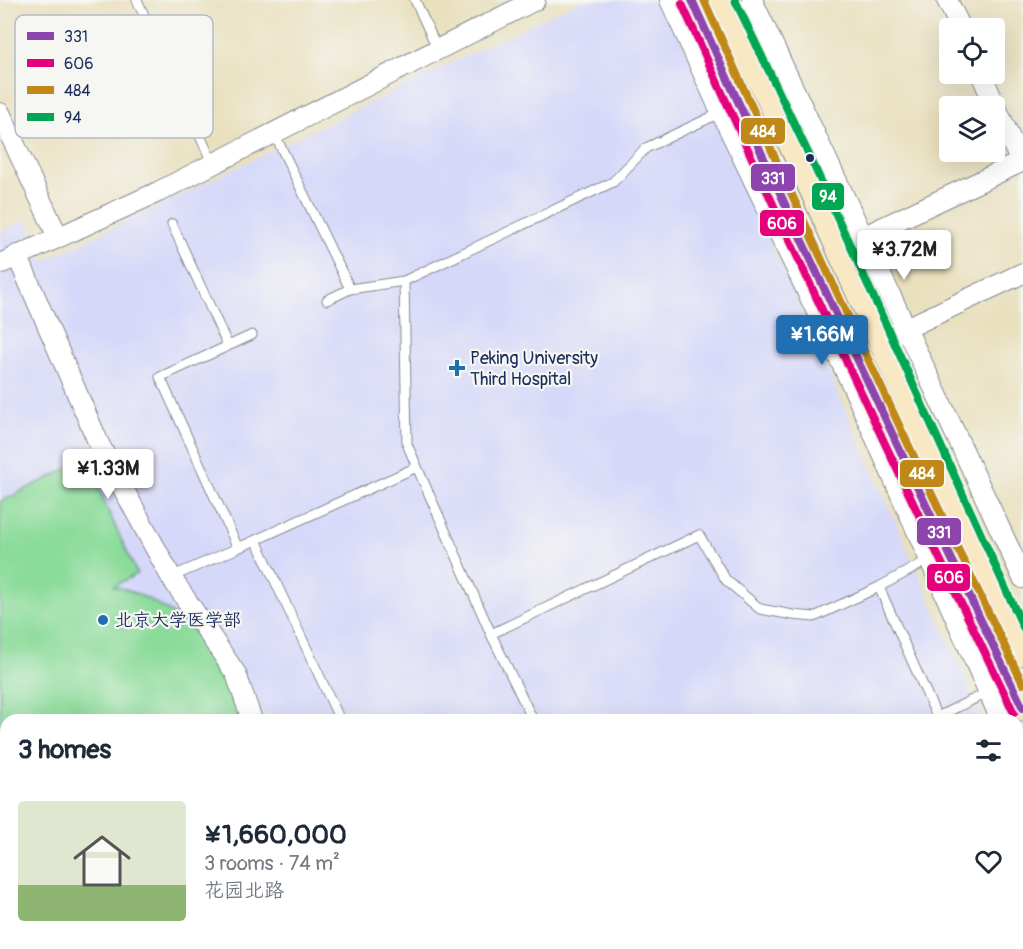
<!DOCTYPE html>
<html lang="en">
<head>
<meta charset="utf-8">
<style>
  body { margin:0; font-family:Pangolin,"LXGW WenKai TC",sans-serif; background:#f6f6f7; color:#1f2937; height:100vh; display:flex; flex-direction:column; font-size:22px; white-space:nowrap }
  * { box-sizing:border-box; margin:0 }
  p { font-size:20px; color:#747a83 }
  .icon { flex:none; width:33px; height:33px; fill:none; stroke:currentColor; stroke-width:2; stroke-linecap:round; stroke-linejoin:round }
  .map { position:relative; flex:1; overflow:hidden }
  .panel { position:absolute; left:0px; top:714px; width:1023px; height:236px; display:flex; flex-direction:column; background:#fff; border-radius:18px 18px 0 0; box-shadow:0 6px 24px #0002 }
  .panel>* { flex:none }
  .controls { position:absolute; left:939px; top:18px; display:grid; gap:12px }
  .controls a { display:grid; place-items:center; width:66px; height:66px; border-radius:6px; background:#fff; box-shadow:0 6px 24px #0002; font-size:30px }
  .price { position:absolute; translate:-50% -51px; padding:0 14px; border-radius:6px; background:#fff; color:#222; font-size:20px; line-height:39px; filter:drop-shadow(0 2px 3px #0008) }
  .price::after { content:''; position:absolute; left:50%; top:36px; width:18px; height:14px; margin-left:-9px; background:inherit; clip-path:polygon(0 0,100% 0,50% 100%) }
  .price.current { background:#1f6fb2; color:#fff }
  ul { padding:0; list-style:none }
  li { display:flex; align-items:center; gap:18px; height:150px; padding:0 18px }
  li+li { border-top:2px solid #e0e1e3 }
  li span { display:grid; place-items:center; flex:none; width:168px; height:120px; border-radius:6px; color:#555 }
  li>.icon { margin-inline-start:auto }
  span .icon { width:72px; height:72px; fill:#fffc; stroke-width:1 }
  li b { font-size:26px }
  h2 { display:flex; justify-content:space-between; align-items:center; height:72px; padding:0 18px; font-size:26px }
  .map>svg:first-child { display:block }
</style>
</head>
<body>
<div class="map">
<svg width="1023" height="949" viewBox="0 0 1023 949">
  <rect width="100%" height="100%" fill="#f6f6f2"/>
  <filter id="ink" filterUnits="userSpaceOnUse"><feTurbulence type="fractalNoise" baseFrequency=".0167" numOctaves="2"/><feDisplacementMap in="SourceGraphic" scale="12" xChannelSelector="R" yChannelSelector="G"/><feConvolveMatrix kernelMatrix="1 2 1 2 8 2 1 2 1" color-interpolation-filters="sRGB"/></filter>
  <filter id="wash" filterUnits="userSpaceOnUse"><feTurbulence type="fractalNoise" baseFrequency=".008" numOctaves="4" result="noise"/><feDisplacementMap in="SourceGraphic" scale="24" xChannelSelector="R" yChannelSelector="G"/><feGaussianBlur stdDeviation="1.35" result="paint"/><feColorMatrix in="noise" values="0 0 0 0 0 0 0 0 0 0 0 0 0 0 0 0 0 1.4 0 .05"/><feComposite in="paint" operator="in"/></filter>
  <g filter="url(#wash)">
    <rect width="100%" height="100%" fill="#e9e0be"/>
    <path fill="#d6d8f9" d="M581 0H663L984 720H6V944H1017V794L1023 807V949H0V232L26 220 44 261Z"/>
    <path fill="#8bdb9a" stroke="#53857c" stroke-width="1.5" d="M85 460 137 574 114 586C157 597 205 632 225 672 233 686 237 704 242 720H6V944H147L136 949H0V502Z"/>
  </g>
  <g filter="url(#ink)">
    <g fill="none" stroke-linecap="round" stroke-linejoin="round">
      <g stroke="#82888e" stroke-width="11">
        <path id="lane" d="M137 0 213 164
          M415 0 437 48
          M274 133 350 289 327 300
          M350 289 404 281 613 182 646 148 722 112
          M228 346 252 335
          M417 467 491 634 699 535 726 580 760 609 793 615 814 617 879 587 932 558
          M256 540 340 720
          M238 548 417 467 407 444 404 281
          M171 577 238 548 160 377 228 346 172 224
          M879 587 937 717 1009 682
          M491 634 533 720
          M467 944 469 949
          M638 944 641 949
          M247 949 259 944"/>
      </g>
      <g stroke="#82888e" stroke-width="22">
        <path id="street" d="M670 0 721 112 853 387 1001 720
          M752 0 1023 578
          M947 0 961 28
          M981 74 1021 162
          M0 113 58 237
          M852 242 1023 161
          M17 255 99 444 171 577 236 674 252 720
          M0 264 158 192 535 0
          M894 334 1023 273
          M1017 757 1023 771
          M1017 846 1023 842
          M343 944 346 949
          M813 949 824 944"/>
      </g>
      <g stroke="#82888e" stroke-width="29">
        <path id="secondary" d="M692 0 766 165 921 497 1023 708
          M723 0 800 161 1023 652"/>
      </g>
      <use href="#lane" stroke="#fff" stroke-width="9"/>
      <use href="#street" stroke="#fff" stroke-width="20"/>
      <use href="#secondary" stroke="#f8e8c3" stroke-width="27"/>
      <g stroke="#f6f6f2" stroke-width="12">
        <path id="bus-1" d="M692 0C799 238 910 473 1023 708"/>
      </g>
      <g stroke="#f6f6f2" stroke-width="12">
        <path id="bus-2" d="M682 4C789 242 900 478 1014 713"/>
      </g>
      <g stroke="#f6f6f2" stroke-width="12">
        <path id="bus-3" d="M704 0C806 230 913 457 1023 684"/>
      </g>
      <g stroke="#f6f6f2" stroke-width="12">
        <path id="bus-4" d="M735 0 810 157 1023 627"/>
      </g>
      <use href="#bus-1" stroke="#8e44ad" stroke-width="8"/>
      <use href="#bus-2" stroke="#e5007d" stroke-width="8"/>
      <use href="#bus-3" stroke="#c08818" stroke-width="8"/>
      <use href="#bus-4" stroke="#00a651" stroke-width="8"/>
    </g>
  </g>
  <circle fill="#1b2f5e" stroke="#f6f6f2" stroke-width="2" cx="810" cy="158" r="5"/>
  <g fill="#1f6fb2" stroke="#f6f6f2" stroke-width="2">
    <path d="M454 359h6v6h6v6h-6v6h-6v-6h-6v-6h6z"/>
    <circle cx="103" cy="620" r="6"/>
  </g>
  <g text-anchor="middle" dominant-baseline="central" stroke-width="4.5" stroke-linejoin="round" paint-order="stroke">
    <g font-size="18" fill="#1b2f5e" stroke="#f6f6f2" text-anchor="start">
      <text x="470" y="358">Peking University<tspan x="470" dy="21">Third Hospital</tspan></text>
      <text x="115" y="620">北京大学医学部</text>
    </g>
  </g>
  <rect x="15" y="15" width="198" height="123" rx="9" fill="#f6f6f2" stroke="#b4bac6" stroke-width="1.5"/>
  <rect x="27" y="32" width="27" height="8" fill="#8e44ad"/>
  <rect x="27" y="59" width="27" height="8" fill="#e5007d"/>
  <rect x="27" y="86" width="27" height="8" fill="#c08818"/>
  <rect x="27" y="113" width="27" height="8" fill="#00a651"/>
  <g font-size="16" fill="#1b2f5e">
    <text x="64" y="42">331</text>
    <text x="64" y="69">606</text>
    <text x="64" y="96">484</text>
    <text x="64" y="123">94</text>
  </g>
  <g stroke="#f6f6f2" stroke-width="2">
    <rect x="740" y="117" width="46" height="28" rx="6" fill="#c08818"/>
    <rect x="750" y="163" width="46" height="29" rx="6" fill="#8e44ad"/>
    <rect x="811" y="182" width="34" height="29" rx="6" fill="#00a651"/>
    <rect x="759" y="209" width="46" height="28" rx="6" fill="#e5007d"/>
    <rect x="899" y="459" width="46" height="29" rx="6" fill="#c08818"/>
    <rect x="916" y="517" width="46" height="29" rx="6" fill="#8e44ad"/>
    <rect x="926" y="563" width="45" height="29" rx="6" fill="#e5007d"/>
  </g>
  <g font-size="16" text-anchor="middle" font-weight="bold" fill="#fff">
    <text x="763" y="137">484</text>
    <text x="773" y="184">331</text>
    <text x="828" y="202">94</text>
    <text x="782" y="229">606</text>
    <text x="922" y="479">484</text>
    <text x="939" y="538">331</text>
    <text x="949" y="583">606</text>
  </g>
</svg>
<div class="controls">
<a><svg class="icon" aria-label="locate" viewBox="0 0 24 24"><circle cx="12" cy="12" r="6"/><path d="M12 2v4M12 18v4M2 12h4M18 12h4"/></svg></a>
<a><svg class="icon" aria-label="layers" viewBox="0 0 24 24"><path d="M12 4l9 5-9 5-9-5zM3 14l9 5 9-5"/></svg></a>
</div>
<b class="price" style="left:904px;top:281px">¥3.72M</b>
<b class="price current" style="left:822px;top:366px">¥1.66M</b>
<b class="price" style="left:108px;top:500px">¥1.33M</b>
<section class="panel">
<h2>3 homes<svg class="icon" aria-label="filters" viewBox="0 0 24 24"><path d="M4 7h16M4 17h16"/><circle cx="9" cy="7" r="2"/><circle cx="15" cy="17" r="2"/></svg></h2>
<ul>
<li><span style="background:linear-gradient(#dfe7d0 70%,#8fb573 0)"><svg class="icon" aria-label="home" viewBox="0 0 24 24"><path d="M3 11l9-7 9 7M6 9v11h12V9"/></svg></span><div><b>¥1,660,000</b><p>3 rooms · 74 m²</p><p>花园北路</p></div><svg class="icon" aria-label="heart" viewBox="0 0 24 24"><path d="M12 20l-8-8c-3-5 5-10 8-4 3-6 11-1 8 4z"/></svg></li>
</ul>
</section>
</div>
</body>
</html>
